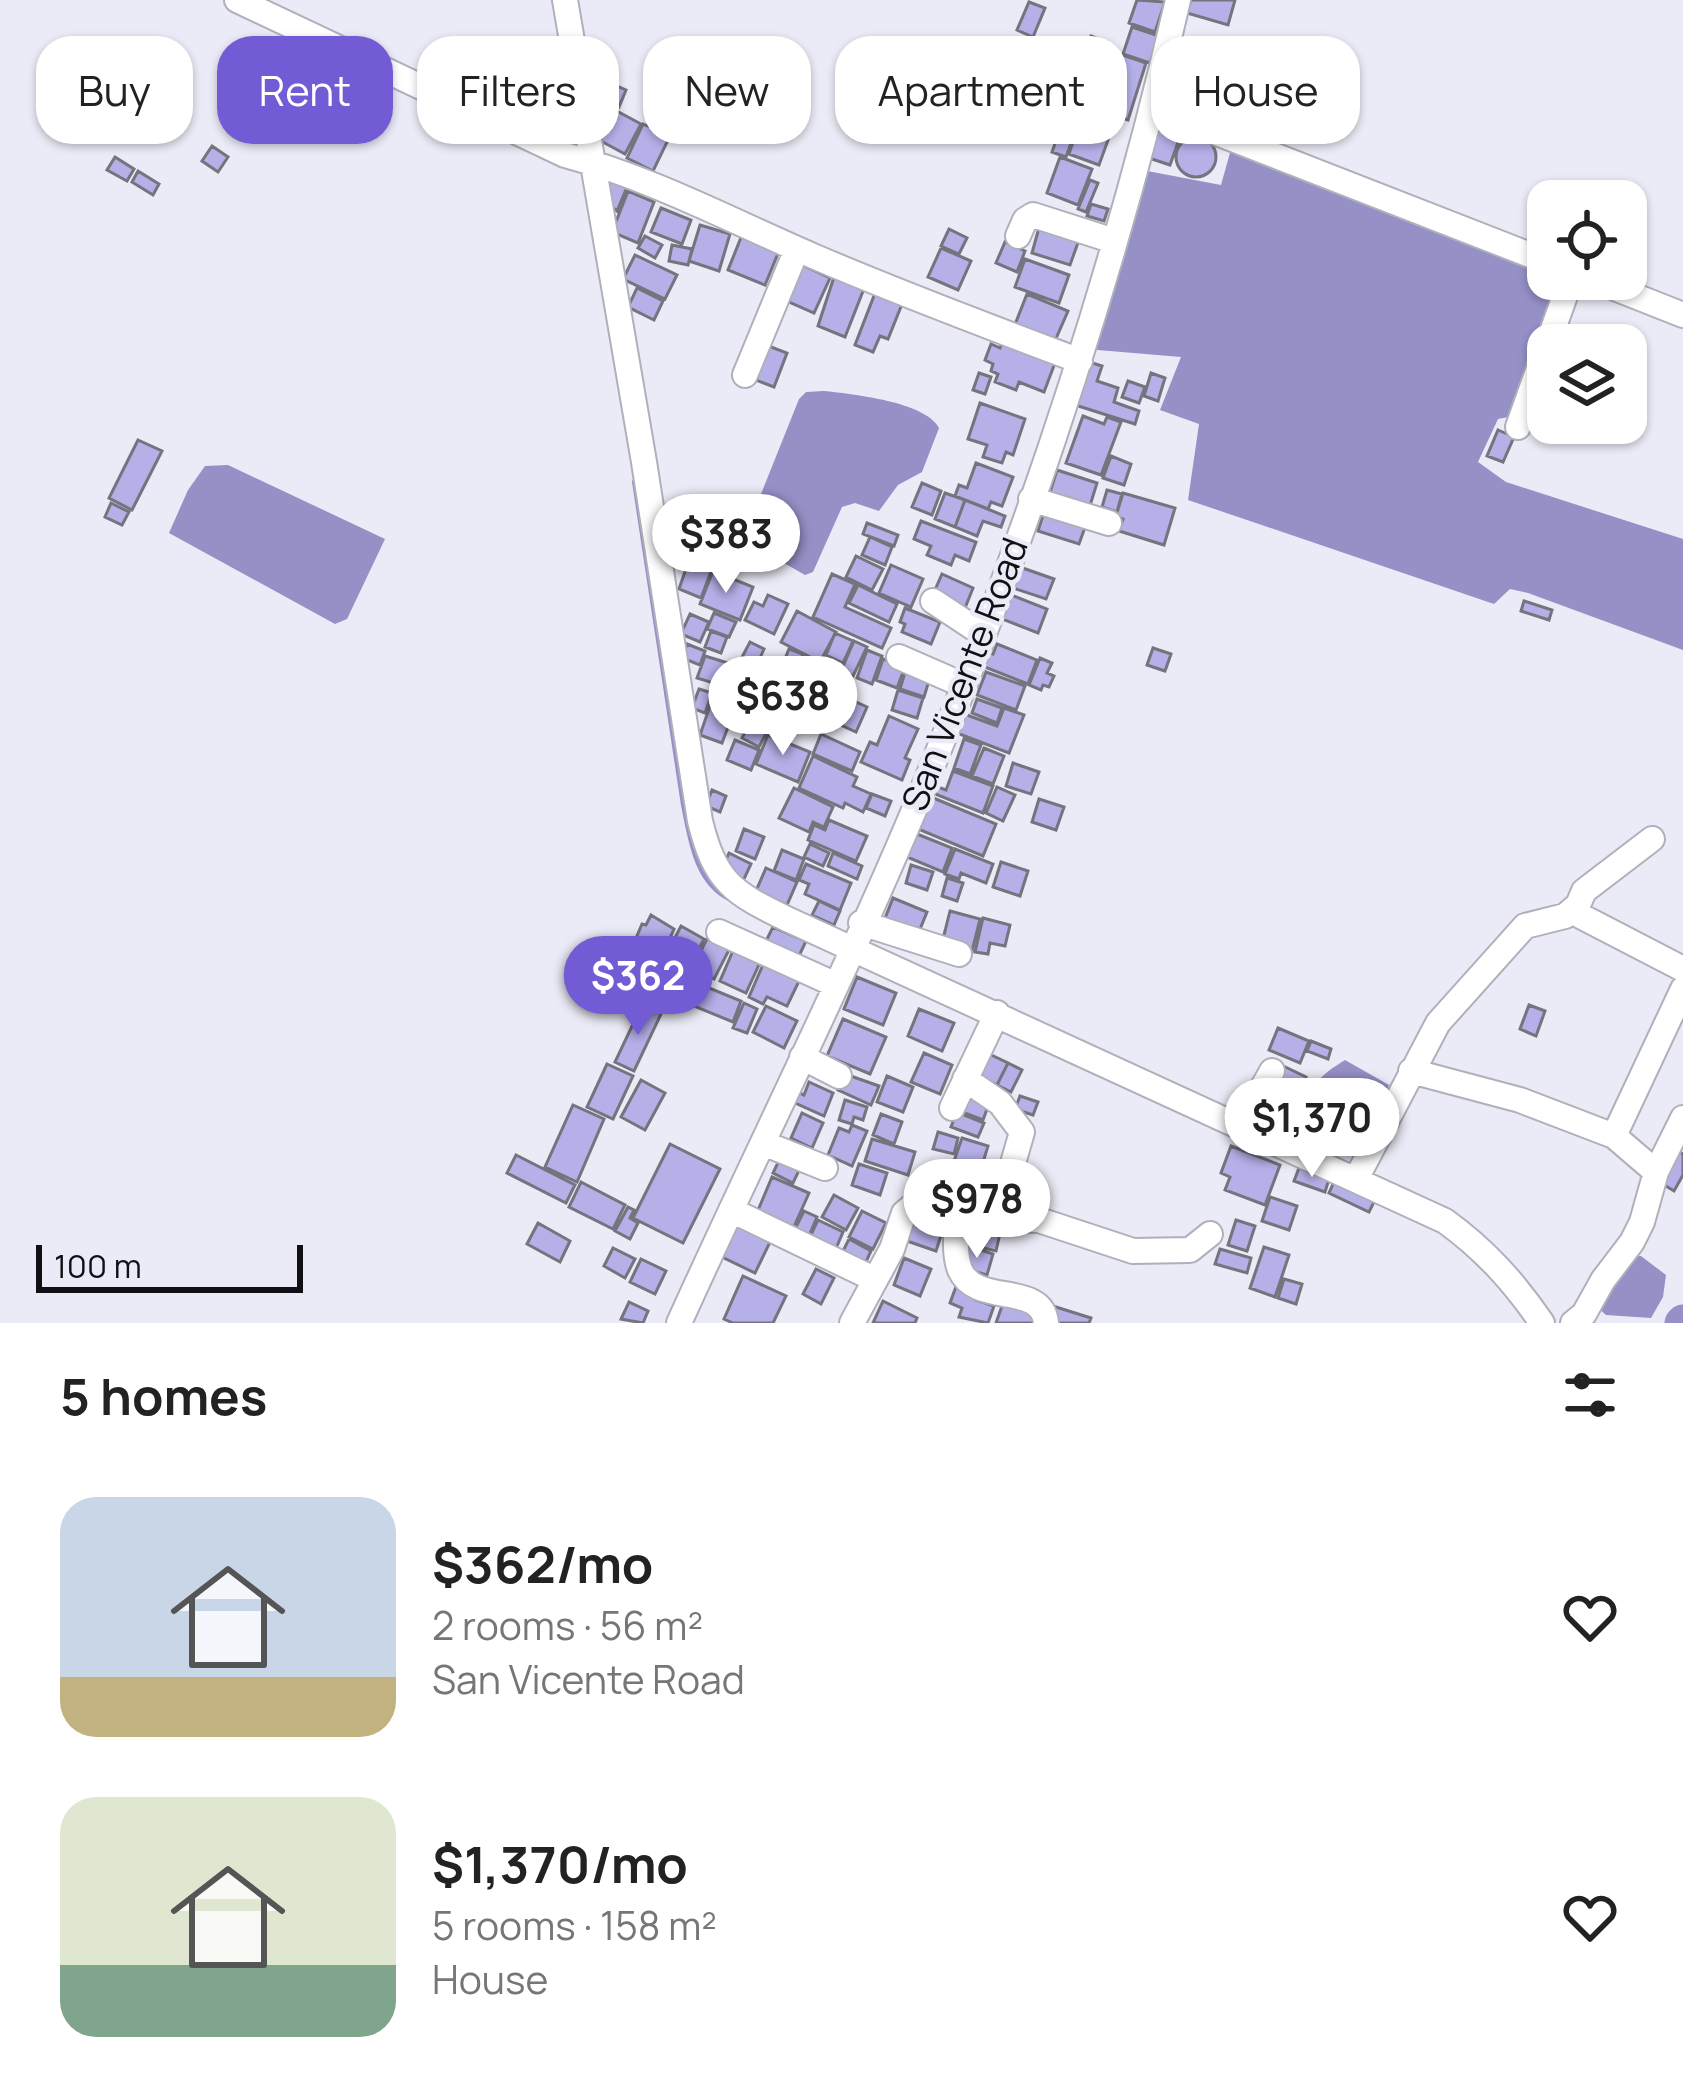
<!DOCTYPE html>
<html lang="en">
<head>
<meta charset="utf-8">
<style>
  body { margin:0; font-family:Manrope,sans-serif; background:#f2f2f2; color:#222; height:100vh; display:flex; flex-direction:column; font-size:45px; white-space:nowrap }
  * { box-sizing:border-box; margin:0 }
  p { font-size:39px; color:#767676 }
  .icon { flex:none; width:66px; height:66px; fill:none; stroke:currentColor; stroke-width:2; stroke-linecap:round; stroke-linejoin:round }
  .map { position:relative; height:1323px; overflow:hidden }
  .panel { display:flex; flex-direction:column; background:#fff; flex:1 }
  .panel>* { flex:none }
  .top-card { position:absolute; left:36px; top:36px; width:1611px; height:108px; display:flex; gap:24px }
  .fabs { position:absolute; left:1527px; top:180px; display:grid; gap:24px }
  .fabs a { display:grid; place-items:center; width:120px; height:120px; border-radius:24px; background:#fff; box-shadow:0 3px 9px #0004; font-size:60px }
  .scale { position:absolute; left:36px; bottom:30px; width:267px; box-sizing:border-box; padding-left:12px; border:6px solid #101014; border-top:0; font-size:33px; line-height:42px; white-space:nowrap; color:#101014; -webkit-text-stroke:9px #ebebf7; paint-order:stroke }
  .price { position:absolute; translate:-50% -102px; padding:0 27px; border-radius:42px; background:#fff; color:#222; font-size:39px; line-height:78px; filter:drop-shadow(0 3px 6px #0008) }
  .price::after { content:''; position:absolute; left:50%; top:72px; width:36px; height:27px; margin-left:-18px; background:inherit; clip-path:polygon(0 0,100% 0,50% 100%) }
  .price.active { background:#745bd6; color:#fff }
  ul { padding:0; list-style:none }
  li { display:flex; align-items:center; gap:36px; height:300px; padding:0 60px }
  li span { display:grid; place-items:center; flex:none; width:336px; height:240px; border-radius:36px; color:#555 }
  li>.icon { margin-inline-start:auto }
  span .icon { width:144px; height:144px; fill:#fffc; stroke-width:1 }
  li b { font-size:51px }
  h2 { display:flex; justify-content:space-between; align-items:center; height:144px; padding:0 60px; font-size:51px }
  .chip { padding:0 42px; border-radius:36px; background:#fff; box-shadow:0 3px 9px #0004; font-size:42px; line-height:108px }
  .chip.active { background:#745bd6; color:#fff }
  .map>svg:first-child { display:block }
</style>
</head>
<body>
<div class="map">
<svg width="1683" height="1323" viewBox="0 0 1683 1323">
  <rect width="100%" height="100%" fill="#ebebf7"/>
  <path fill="#9590c6" d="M1233 142 1548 265V279H1564L1514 416 1498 419 1478 462 1506 482 1683 539V650L1528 593 1510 589 1494 604 1188 500 1199 424 1160 410 1181 357 1086 349 1142 170 1221 185Z
    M824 391C853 394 926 402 939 428L922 472 898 485 879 511 855 503 842 507 813 572 805 575 747 542 745 534 799 399 806 392Z
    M228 465 385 539 347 619 335 624 169 533 188 490 205 466Z
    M1345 1060 1389 1085 1360 1150 1308 1127C1302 1092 1317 1077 1345 1060Z
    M1630 1256H1641L1666 1275 1663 1297 1651 1318 1606 1315 1598 1308Z"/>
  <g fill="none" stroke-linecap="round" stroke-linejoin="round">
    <path stroke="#9590c6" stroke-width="6" d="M635 482 684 805C691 839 696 883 731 899"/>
    <path stroke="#9590c6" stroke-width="33" d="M1681 1323 1683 1321"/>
  </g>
  <path fill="#b5b0e8" stroke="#74737e" stroke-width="3" d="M1137 0 1165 2 1155 32 1129 23Z
    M1191 0H1235L1228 25 1187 13Z
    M1029 2 1045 8 1033 37 1017 30Z
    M1132 27 1159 36 1150 63 1123 54Z
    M1091 36 1107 42 1105 49 1146 63 1128 120 1070 101Z
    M1342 61 1351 68 1339 86 1329 79Z
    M1224 65 1256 74 1247 109 1215 100Z
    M601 79 626 90 619 107 594 96Z
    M1039 94 1060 101 1056 113 1035 106Z
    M615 110 641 124 625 154 599 140Z
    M1081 118 1112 129 1099 165 1069 154Z
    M1162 118 1184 125 1170 165 1149 158Z
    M643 124 670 136 653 171 627 158Z
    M1062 124 1076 129 1066 157 1052 152Z
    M1176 157a20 20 0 1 1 40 0a20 20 0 1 1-40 0Z
    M212 146 228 157 218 172 202 161Z
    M115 157 134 169 127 181 107 170Z
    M1060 157 1092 169 1078 205 1047 193Z
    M138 171 159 184 153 195 132 182Z
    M604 177 627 187 617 211 606 202Z
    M1090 180 1098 183 1086 212 1078 209Z
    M628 191 654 202 638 243 612 232Z
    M1091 204 1108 209 1104 221 1087 216Z
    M661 208 691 220 682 244 651 232Z
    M1040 224 1080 237 1070 265 1032 253Z
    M700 225 730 234 719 271 689 261Z
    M949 229 967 238 959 254 941 246Z
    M742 235 779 251 765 285 728 270Z
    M645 236 662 245 655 258 638 248Z
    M1005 242 1025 251 1017 272 996 263Z
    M672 245 692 249 688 265 669 261Z
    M941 248 971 261 958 290 928 277Z
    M635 255 677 275 665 299 623 279Z
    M1025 259 1069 275 1059 303 1015 287Z
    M796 262 830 278 814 313 780 298Z
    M835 274 865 286 845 337 818 326Z
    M637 288 663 301 654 320 628 307Z
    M877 288 904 299 888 339 880 336 873 352 855 345Z
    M1027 294 1068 311 1054 343 1014 327Z
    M1004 335 1058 355 1044 392 1019 382 1016 390 995 382 998 374 991 371 993 364 985 360 991 344 1000 348Z
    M766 345 787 353 774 387 753 379Z
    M1086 361 1102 366 1097 381 1118 388 1114 402 1139 411 1135 424 1072 404Z
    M979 373 991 377 985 394 973 390Z
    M1151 373 1165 378 1158 401 1144 396Z
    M1128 381 1145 387 1139 403 1122 397Z
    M980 403 1025 419 1013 455 1006 452 1002 463 983 457 987 445 968 439Z
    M1083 416 1104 424 1107 417 1121 422 1101 475 1066 463Z
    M1498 430 1514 437 1503 462 1487 456Z
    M138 440 162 451 132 510 109 498Z
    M1111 456 1131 464 1124 485 1103 478Z
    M976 463 1013 477 1002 506 991 502 988 509 955 496 959 485 967 488Z
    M1057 470 1097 483 1088 512 1048 499Z
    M922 483 941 491 932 515 912 507Z
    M1107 490 1122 494 1117 512 1102 507Z
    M945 493 965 500 955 527 935 519Z
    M1123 493 1175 508 1164 545 1119 531 1123 519 1116 516Z
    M965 500 1005 516 1001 527 983 521 977 536 955 527Z
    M111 503 129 512 122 525 105 517Z
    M1046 506 1088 519 1079 544 1038 531Z
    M921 521 976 542 969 561 955 555 951 565 927 555 931 546 914 539Z
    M867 523 898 535 894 546 863 534Z
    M870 537 892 547 885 565 862 555Z
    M856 556 883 569 872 590 846 577Z
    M689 560 712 569 701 598 679 589Z
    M891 565 923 579 911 607 879 593Z
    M1017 566 1054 579 1046 599 1010 587Z
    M713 571 753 587 740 620 700 604Z
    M832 574 855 584 845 607 891 628 882 648 813 617Z
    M942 574 973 588 963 613 931 599Z
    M858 585 897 604 889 622 849 603Z
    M768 595 788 604 774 634 745 620 754 602 763 606Z
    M1011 595 1047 609 1038 633 1002 619Z
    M1524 601 1552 610 1549 620 1521 611Z
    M905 608 940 622 931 644 902 632 905 624 900 622Z
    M797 611 836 632 820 662 781 642Z
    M714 613 736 622 729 637 707 629Z
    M690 614 709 622 700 642 681 634Z
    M711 631 727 637 721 653 705 647Z
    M835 633 853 641 843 663 826 655Z
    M854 641 867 647 853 676 841 671Z
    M750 642 764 649 755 669 740 661Z
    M687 644 705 651 700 665 682 658Z
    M997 644 1037 660 1028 684 972 662 978 648 993 654Z
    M1153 648 1171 654 1165 671 1147 665Z
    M789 649 803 654 796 672 782 666Z
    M867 650 882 656 872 684 857 678Z
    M705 656 728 663 720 685 697 678Z
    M1040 658 1052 663 1047 673 1054 676 1049 687 1043 685 1041 690 1029 685Z
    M805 659 827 670 818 687 797 677Z
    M883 659 905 667 897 688 876 680Z
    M907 666 931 674 924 697 900 689Z
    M735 669 760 678 751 702 727 693Z
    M986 672 1025 686 1016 710 977 695Z
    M768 676 792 684 782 711 759 702Z
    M800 686 829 699 814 732 799 725 803 717 789 711Z
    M699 689 712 693 705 713 692 708Z
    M898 690 923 698 917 718 892 710Z
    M843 696 867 707 856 732 832 721Z
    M977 699 1002 708 997 723 972 713Z
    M711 703 734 711 722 743 700 735Z
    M1004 708 1024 715 1009 753 949 730 956 711 997 726Z
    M889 716 918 729 905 758 910 760 902 780 861 762 870 742 877 745Z
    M749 725 766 733 759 747 742 738Z
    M821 734 860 752 852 771 813 754Z
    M768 735 810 752 798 782 756 764Z
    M964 739 981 745 970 774 954 768Z
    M735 740 759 750 751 770 727 760Z
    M984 748 1004 756 993 784 972 776Z
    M813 756 857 777 853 786 871 794 863 812 845 803 843 808 799 788Z
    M1013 763 1039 772 1031 794 1006 786Z
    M953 771 993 786 983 813 935 794 938 787 946 790Z
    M997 787 1015 795 1003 821 986 813Z
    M794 788 833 807 824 827 813 822 809 832 779 818Z
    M712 790 726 796 720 812 706 806Z
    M872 794 891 801 885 816 866 808Z
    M931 797 996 824 983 856 918 829Z
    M1039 799 1064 807 1056 830 1032 822Z
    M829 820 867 836 856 861 808 840 814 825 825 830Z
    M744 829 764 837 755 859 736 851Z
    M917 834 952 848 943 872 907 857Z
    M810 844 829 853 823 866 804 857Z
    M955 849 993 864 986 883 961 873 959 879 945 874Z
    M782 850 804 859 796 880 774 871Z
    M729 853 751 864 743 881 721 871Z
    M833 853 862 866 857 879 828 866Z
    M1001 862 1028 871 1020 896 993 887Z
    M806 864 851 883 840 910 805 894 809 884 799 880Z
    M911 865 933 872 927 890 906 883Z
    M766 868 797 882 787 905 756 891Z
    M947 878 963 883 957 901 942 896Z
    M893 898 927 912 916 939 882 926Z
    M819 901 840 911 834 925 812 915Z
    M950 911 980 919 972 951 942 943Z
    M651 915 674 929 662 956 634 943 642 924 646 925Z
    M983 918 1010 925 1005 946 990 943 988 954 975 952Z
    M681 926 704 939 689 968 666 955Z
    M773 927 806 941 799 956 766 941Z
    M707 939 729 950 714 979 692 968Z
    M735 946 762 958 746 993 720 981Z
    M765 960 801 977 787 1006 767 997 763 1004 749 997Z
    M857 977 896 993 883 1025 844 1009Z
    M697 983 741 1001 733 1022 689 1004Z
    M744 1003 757 1009 747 1033 733 1028Z
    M642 1005 661 1014 634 1071 615 1062Z
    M1529 1005 1545 1011 1536 1036 1520 1029Z
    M766 1006 797 1021 784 1048 753 1032Z
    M919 1009 954 1023 942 1051 908 1036Z
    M843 1019 886 1037 870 1074 827 1056Z
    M1278 1028 1309 1041 1300 1063 1269 1050Z
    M1311 1041 1331 1049 1328 1059 1307 1051Z
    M985 1052 1008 1063 997 1085 974 1074Z
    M924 1053 952 1065 940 1094 911 1082Z
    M1008 1063 1022 1070 1011 1092 997 1085Z
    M1277 1063 1306 1077 1283 1125 1255 1111Z
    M607 1064 633 1076 613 1119 587 1107Z
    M845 1074 879 1086 871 1105 838 1090Z
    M887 1076 913 1087 903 1112 877 1102Z
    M641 1080 665 1093 645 1130 621 1117Z
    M809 1082 833 1093 824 1116 793 1102 797 1092 804 1095Z
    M962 1087 991 1098 983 1120 954 1109Z
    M1020 1096 1038 1102 1033 1115 1015 1109Z
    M845 1100 867 1107 863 1120 854 1117 852 1124 839 1120Z
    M573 1105 604 1119 577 1182 545 1167Z
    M957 1112 984 1123 978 1137 951 1127Z
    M802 1113 823 1123 812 1148 791 1138Z
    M881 1114 902 1122 894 1144 873 1135Z
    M852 1125 867 1131 852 1166 828 1155 839 1128 849 1132Z
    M938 1132 958 1138 954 1154 933 1149Z
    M962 1138 988 1146 981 1169 954 1161Z
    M872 1139 915 1152 908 1175 865 1161Z
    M670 1144 720 1169 683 1243 633 1218Z
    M1231 1146 1280 1165 1265 1205 1225 1190 1230 1177 1221 1173Z
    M1674 1149 1683 1154V1175L1674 1191 1656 1180Z
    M783 1152 803 1162 793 1183 773 1173Z
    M516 1155 575 1185 566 1203 507 1173Z
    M859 1164 887 1173 880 1195 852 1185Z
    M1299 1168 1329 1179 1325 1192 1294 1181Z
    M772 1177 809 1193 792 1231 756 1215Z
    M581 1182 625 1205 613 1229 569 1207Z
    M1334 1182 1375 1200 1369 1212 1329 1193Z
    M834 1195 858 1208 846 1230 822 1217Z
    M1270 1197 1297 1206 1289 1230 1262 1221Z
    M628 1207 634 1210 630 1218 638 1223 630 1239 615 1231Z
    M804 1211 817 1217 808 1238 794 1231Z
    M862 1211 886 1223 873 1249 849 1237Z
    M916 1213 945 1223 936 1251 907 1241Z
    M818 1220 843 1232 834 1253 808 1241Z
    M1236 1220 1255 1226 1247 1251 1228 1245Z
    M735 1221 772 1238 755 1273 718 1255Z
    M538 1223 570 1241 560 1262 527 1244Z
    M971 1226 1000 1233 996 1251 967 1244Z
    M849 1239 871 1251 865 1264 842 1253Z
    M968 1246 993 1254 987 1275 962 1268Z
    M1264 1247 1289 1255 1275 1297 1250 1288Z
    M613 1248 635 1259 625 1278 604 1266Z
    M1220 1249 1251 1258 1247 1273 1215 1264Z
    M904 1258 931 1269 920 1296 894 1285Z
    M641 1259 666 1271 655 1294 630 1282Z
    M816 1269 834 1278 821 1304 803 1294Z
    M743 1276 786 1296 773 1323H733L724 1319Z
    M1284 1279 1302 1284 1296 1304 1278 1298Z
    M957 1284 979 1292 976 1300 994 1306 988 1323 959 1317 962 1308 950 1303Z
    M883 1301 917 1318 915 1323H873Z
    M629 1302 648 1311 643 1323 621 1319Z
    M1003 1303 1040 1316 1038 1323H996Z
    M1056 1307 1091 1318 1089 1323H1051Z"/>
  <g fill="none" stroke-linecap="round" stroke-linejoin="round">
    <g stroke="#b0b0bc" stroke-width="28">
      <path id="minor" d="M237 0 565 155C651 178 732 221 813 256 901 294 990 327 1080 361
        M565 0 644 462 700 821C715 882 733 893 787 919L1445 1221C1485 1250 1514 1282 1542 1323
        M1153 108 1548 262
        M1018 236 1025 220 1033 215 1114 241
        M1592 279 1683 315
        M745 375 797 249
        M1518 427 1571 279
        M1031 499 1109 523
        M933 601 983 634
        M899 657 963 685
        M1571 911 1683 969
        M861 923 959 954
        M719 932 834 984
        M802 1057 839 1076
        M1411 1071 1520 1100 1614 1136 1683 989
        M965 1079 1000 1103 1022 1132 997 1219
        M952 1108 997 1013
        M1241 1126 1272 1071
        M1614 1136 1656 1172
        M763 1143 825 1168
        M1356 1179 1438 1023 1525 926 1565 916 1578 905 1584 891 1652 839
        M731 1210 874 1279
        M958 1210C957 1229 953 1252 960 1270 976 1307 1042 1281 1046 1323
        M679 1323C765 1133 860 946 938 752 1036 508 1119 256 1178 0
        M852 1323 892 1249 904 1213 919 1201 997 1219 1039 1220 1133 1251 1190 1250 1210 1234
        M1573 1323 1584 1314 1603 1280 1632 1242 1642 1222 1656 1172 1683 1118"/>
    </g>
    <use href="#minor" stroke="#fff" stroke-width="24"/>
  </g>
  <g text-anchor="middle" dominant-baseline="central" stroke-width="9" stroke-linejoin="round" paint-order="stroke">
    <g font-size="36" fill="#101014" stroke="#ebebf7">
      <text transform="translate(964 674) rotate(-69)">San Vicente Road</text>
    </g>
  </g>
</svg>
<div class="fabs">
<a><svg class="icon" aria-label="locate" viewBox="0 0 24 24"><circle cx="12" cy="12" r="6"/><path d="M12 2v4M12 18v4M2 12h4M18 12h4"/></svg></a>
<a><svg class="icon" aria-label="layers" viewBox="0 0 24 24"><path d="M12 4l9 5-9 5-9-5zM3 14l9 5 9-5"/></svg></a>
</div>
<div class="scale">100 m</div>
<b class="price" style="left:726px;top:596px">$383</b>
<b class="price" style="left:783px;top:758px">$638</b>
<b class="price active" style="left:638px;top:1038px">$362</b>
<b class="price" style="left:1312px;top:1180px">$1,370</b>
<b class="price" style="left:977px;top:1261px">$978</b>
<div class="top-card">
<a class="chip">Buy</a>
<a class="chip active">Rent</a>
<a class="chip">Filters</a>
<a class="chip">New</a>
<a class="chip">Apartment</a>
<a class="chip">House</a>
</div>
</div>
<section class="panel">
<h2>5 homes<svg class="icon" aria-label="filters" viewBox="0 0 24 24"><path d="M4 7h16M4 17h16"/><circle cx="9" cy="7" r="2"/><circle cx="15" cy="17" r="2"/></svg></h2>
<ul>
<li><span style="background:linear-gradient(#c9d6e8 75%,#c2b280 0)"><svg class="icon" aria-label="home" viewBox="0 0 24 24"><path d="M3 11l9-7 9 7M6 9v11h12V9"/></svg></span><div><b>$362/mo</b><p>2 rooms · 56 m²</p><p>San Vicente Road</p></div><svg class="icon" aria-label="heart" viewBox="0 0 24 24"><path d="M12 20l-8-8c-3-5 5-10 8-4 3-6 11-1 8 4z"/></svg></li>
<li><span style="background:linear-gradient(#dfe7d0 70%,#7fa58c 0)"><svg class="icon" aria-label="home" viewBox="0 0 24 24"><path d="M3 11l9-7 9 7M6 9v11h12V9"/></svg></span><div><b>$1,370/mo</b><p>5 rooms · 158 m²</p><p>House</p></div><svg class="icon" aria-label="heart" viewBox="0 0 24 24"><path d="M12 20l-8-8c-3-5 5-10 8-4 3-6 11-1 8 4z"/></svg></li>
</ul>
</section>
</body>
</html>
